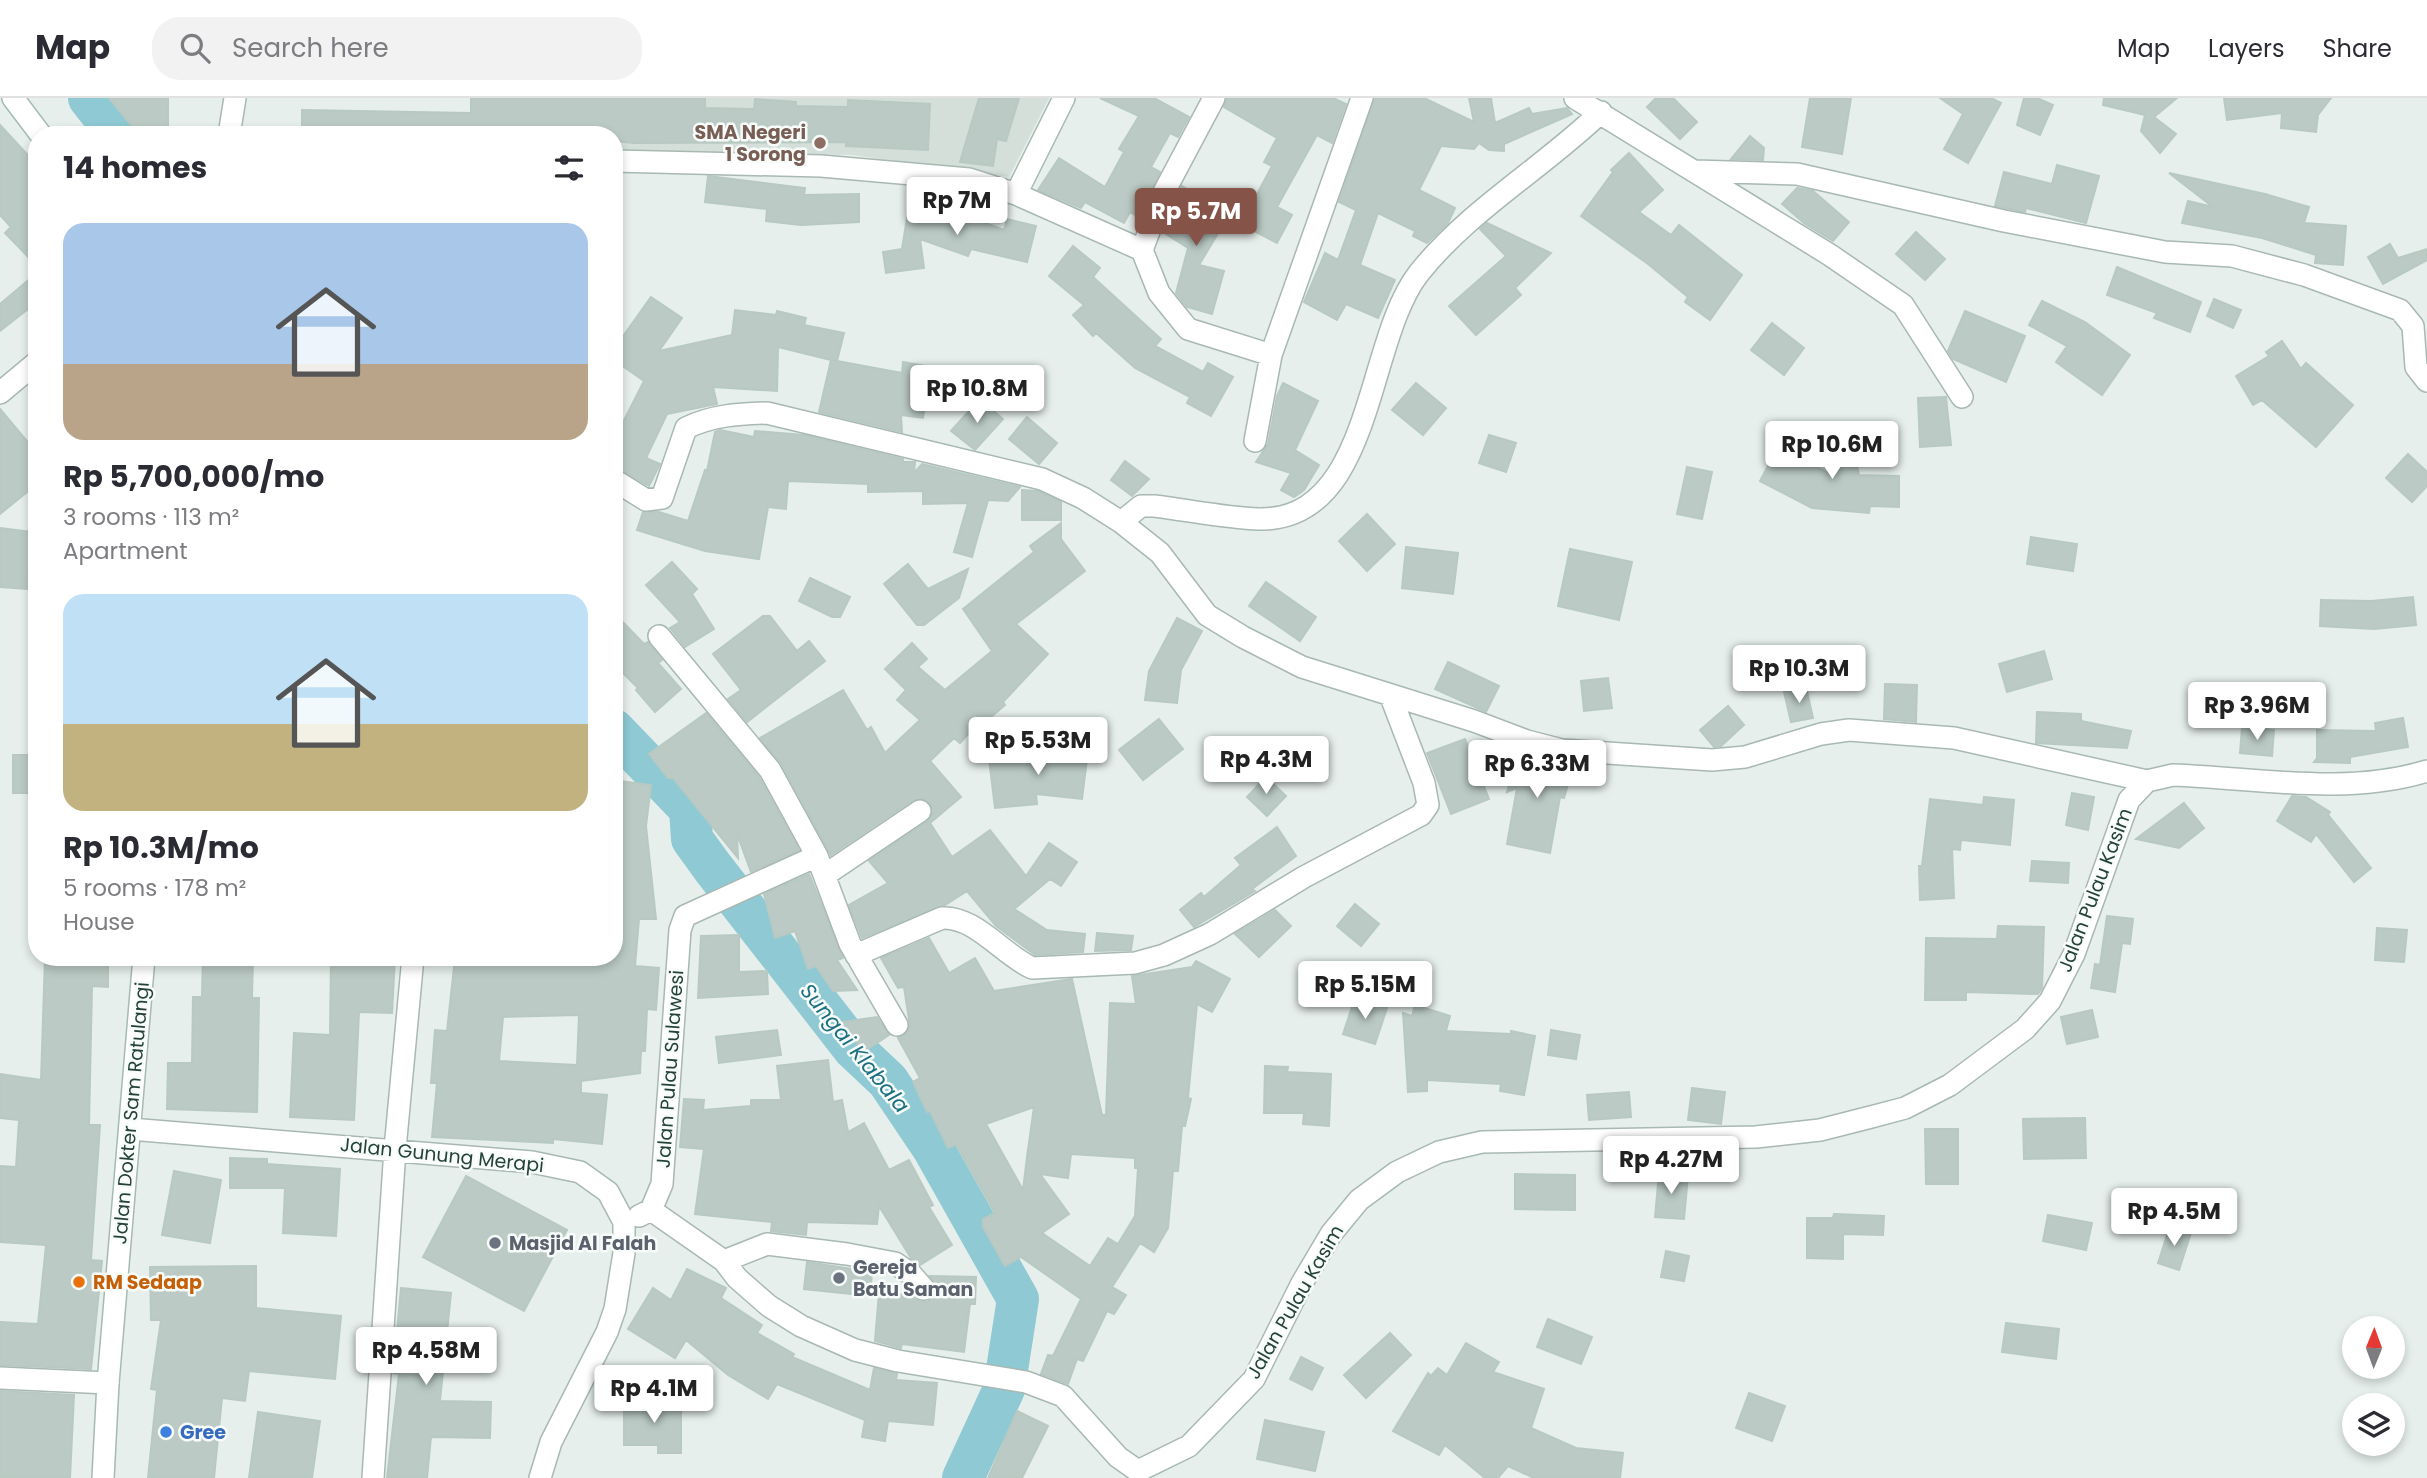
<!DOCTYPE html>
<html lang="en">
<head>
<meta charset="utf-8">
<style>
  body { margin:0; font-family:Poppins,sans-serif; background:#f2f2f3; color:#2b2b33; height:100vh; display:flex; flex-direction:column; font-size:26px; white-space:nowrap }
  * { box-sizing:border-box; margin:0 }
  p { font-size:23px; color:#7c7c81 }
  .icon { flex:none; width:38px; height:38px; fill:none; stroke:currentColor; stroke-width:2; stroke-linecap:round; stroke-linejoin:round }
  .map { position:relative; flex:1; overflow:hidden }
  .sheet { position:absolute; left:28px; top:28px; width:595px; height:840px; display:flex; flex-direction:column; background:#fff; border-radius:28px; box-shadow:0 4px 10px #0003 }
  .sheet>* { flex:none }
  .needle { width:46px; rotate:1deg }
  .fabs { position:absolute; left:2342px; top:1218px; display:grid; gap:14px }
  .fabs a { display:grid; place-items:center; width:63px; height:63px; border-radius:50%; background:#fff; box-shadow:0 4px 10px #0003; font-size:35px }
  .price { position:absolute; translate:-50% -60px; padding:0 16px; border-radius:7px; background:#fff; color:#222; font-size:23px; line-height:46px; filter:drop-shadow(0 2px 4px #0008) }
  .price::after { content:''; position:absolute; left:50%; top:42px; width:21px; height:16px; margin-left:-10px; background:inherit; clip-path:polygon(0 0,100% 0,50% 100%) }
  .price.on { background:#855347; color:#fff }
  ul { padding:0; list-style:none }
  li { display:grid; align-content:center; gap:14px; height:371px; padding:0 35px }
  li span { display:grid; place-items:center; height:217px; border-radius:21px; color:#555 }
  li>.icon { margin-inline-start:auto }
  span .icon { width:126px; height:126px; fill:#fffc; stroke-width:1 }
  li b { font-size:30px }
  h2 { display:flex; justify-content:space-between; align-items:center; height:84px; padding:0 35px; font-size:30px }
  header { display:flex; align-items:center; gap:42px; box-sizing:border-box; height:98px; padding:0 35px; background:#fff; border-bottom:2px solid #e1e1e2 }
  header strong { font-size:33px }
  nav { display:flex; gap:38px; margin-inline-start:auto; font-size:24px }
  .search { width:490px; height:63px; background:#f2f2f3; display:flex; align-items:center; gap:18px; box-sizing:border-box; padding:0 24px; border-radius:28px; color:#7c7c81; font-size:26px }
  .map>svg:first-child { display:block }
</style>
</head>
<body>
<header>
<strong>Map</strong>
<div class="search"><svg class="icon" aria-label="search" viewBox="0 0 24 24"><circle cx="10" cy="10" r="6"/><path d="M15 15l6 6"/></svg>Search here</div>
<nav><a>Map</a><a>Layers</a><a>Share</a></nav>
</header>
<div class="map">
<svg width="2427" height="1380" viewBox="0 0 2427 1380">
  <rect width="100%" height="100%" fill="#e6efeb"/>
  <path fill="#d4dfda" d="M503 0H1049L1009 79 852 57 614 53V37Z"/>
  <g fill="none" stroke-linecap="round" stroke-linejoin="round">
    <path stroke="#8ec9d4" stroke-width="42" d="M89 0 118 37
      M614 632 690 711 692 741 713 770 854 951 888 983 933 1050 1018 1201 1004 1291 963 1380"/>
  </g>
  <path fill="#bbcac4" stroke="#b8c9c2" stroke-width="2" fill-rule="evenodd" d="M109 0H168V37H139Z
    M471 0H705V10L754 11 755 1 796 4V8L848 9V2L930 6 928 52 846 48V44L634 45 614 43V37H302V12L471 15Z
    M979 0H1019L1006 43 997 41 993 68 960 64Z
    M1100 0H1154L1189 19 1178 39 1170 35 1151 69 1160 74 1140 120 1130 114 1124 125 1085 104 1081 110 1038 92 1059 60 1105 89 1124 54 1119 51 1139 18Z
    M1227 0H1333L1346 6 1332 45 1317 37 1277 109 1292 117 1277 145 1241 126 1272 68 1264 64 1277 40 1224 9Z
    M1375 0H1424L1474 24 1469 0H1491L1495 25 1529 10 1532 16 1567 10 1572 16 1504 46V53L1489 52 1479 45 1474 51 1441 48 1419 92 1455 110 1448 125 1427 145 1413 138 1415 133 1378 115 1360 167 1395 182 1378 220 1346 206 1337 222 1304 204 1325 155 1338 162 1356 112 1339 104Z
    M1656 0H1673L1697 24 1680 41 1647 9Z
    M1810 0H1851L1842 56 1802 49Z
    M1940 0H1991L2001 5 1968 65 1944 51 1963 16Z
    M2024 0H2037L2053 7 2040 37 2017 27Z
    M2104 0H2177L2154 19 2176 36 2160 55 2141 33 2145 17 2103 7Z
    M2224 0H2331L2318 17 2316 34 2281 30 2282 15 2227 22Z
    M0 27 37 67V168L5 135 11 129 0 117Z
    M1750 38 1764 50 1763 62 1731 61Z
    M1629 55 1663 92 1639 114 1671 137 1679 127 1742 177 1710 222 1685 204 1688 199 1648 166 1581 118 1613 74 1611 72Z
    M2057 67 2099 78 2086 125 2026 110 2025 114 1995 108 2004 74 2052 86Z
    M2169 75 2265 96 2309 109 2304 125 2346 128 2343 167 2315 165 2316 157 2262 140 2182 125 2188 103 2213 109Z
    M708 78 805 90 804 97 859 96V124L801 127 766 123 767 111 705 104Z
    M1182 88 1229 117 1199 167 1224 173 1212 216 1187 209 1176 195 1188 150 1163 134Z
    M1797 90 1813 93 1849 124 1833 143 1805 126 1782 106Z
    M910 101H915L916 107 953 113 1004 132 1007 121 1036 128 1027 164 971 151 968 158 920 141 924 170 886 175 883 154 902 151Z
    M1487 125 1551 155 1515 190 1521 197 1476 237 1449 208 1506 158 1480 131Z
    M1916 134 1945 161 1925 182 1896 156Z
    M2390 146 2398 160 2427 151V162L2383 186 2368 159Z
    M1073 148 1100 170 1093 179 1161 241 1155 248 1203 274 1208 265 1233 279 1211 318 1187 305 1190 299 1135 270 1096 235 1093 238 1073 217 1084 207 1049 178Z
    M2117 169 2201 204 2190 234 2154 220 2157 215 2107 197Z
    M37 175V204L0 233V206Z
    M651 199 682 220 659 253 732 237 735 212 776 217 777 213 806 220 804 227 844 235 837 263 902 275 903 264 931 269 923 320 901 317 902 334 819 314 831 262 835 263 778 249 777 293 713 289 717 306 667 316 646 360 660 366 649 388 614 369V342L644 283 614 262V251Z
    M2214 201 2241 212 2233 230 2207 218Z
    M2042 203 2085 224 2130 257 2102 297 2056 264 2067 248 2029 227Z
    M1965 213 2025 238 2006 284 1953 261 1948 253Z
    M1772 225 1804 250 1784 277 1751 252Z
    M2282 243 2301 271 2306 265 2353 307 2316 349 2262 302 2253 307 2236 278 2269 258 2266 254Z
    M1283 285 1318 303 1295 352 1319 367 1304 392 1294 399 1281 392 1291 375 1256 364 1268 346 1277 298Z
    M1416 285 1446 310 1423 337 1392 312Z
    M1946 299 1951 347 1920 349 1918 300Z
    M980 301 1003 321 975 352 951 333Z
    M0 311 37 355V386L0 416Z
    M1027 319 1057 345 1039 366 1009 341Z
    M720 332 754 339 755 333 804 337 903 361V364H915L914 375 922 366 1020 389 1008 403 988 402 972 459 954 454 968 405 923 406V393L868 394V386L788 383 786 411 768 409 759 461 705 453 637 432 643 414H659L688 423 705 372 707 373 715 334Z
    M1489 337 1516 345 1506 374 1479 365Z
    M1851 338 1859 377 1899 378V409L1870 408 1869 415 1812 410 1760 383 1778 349 1830 376 1824 343Z
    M2408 356 2427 374V388L2412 404 2386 380Z
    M1125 363 1149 381 1132 398 1111 382Z
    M1687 369 1712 374 1702 421 1677 416Z
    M1022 392 1038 393 1061 404V422H1022Z
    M1367 416 1395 446 1367 473 1339 443Z
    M1061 425V441L1085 473 1016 526 1048 556 1003 604 1005 607 985 624V617L960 645 954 640 930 663 961 699 930 725 952 759 990 732 1026 778 1049 745 1077 764 1061 788 1050 781 1014 811 1047 832 1085 836 1083 854 1035 857 996 828 967 793 945 807 862 840 849 807 888 785 869 763 928 723 932 718 931 706 925 701 913 702 831 757 781 665 760 640 843 592 867 632 871 629 885 655 920 622 897 602 906 592 885 571 912 545 927 561 918 569 945 592 992 553 963 511 1034 454 1030 448Z
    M0 430 33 434 27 491 0 489Z
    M2031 439 2077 446 2073 473 2027 466Z
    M1406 449 1458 455 1453 496 1402 490Z
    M1570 451 1632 464 1619 522 1558 508Z
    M672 464 697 491 692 496 714 531 685 549 670 530 680 524 646 487Z
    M908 466 928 491 968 471 959 500 924 527H917L884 486Z
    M810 480 850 499 840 519H832L799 503Z
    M1266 484 1316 519 1300 543 1249 508Z
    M2413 499 2416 527 2374 531 2320 528 2321 502 2371 503Z
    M614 515 644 546 648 544 662 562 658 565 681 591 655 614 636 592 638 590 614 566Z
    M763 518H770L797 553 809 543 825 563 747 624 728 601 741 592 713 556Z
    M1177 520 1202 533 1181 572 1177 605 1145 602 1149 573Z
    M2044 553 2052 581 2007 594 1999 566Z
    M1448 564 1499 588 1486 614 1435 591Z
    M1608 580 1612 610 1584 613 1581 583Z
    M1885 586 1917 587 1916 624 1884 621Z
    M1806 589 1813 620 1791 624 1784 594Z
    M1728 608 1744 627 1721 648 1714 649 1700 632Z
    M2037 614 2081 616V623L2131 633 2127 650 2036 645Z
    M706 615 759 679 799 752 751 774 737 736 738 760 673 680H668L649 656Z
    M2403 620 2408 649 2350 659V665L2314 664 2317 660V632L2376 633 2375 625Z
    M1159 621 1183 651 1143 682 1119 652Z
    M2242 629 2274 632 2272 658 2240 655Z
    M1465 641 1489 701 1451 716 1427 655Z
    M1055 649 1088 653 1082 701 1036 696 1037 706 995 710 989 661 1055 653Z
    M1519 654 1574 666 1564 700 1560 699 1550 755 1507 746 1517 690 1507 694Z
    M13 657H37V695H13Z
    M1266 679 1286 698 1267 718 1247 699Z
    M620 683 651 687 646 728 656 821H639L635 868 659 870 656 912 647 911 645 953H641L640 975 581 983V995L607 997 602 1046 553 1041V1045L432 1039 437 985H431L435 932 447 933 455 860 529 867 530 859H614V731ZM579 917 577 967 499 963 503 919Z
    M2072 695 2094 699 2088 732 2066 727Z
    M2292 698 2306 699 2330 714 2328 717 2371 770 2354 784 2316 736 2311 744 2277 723Z
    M1984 699 2014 702 2010 747 1961 742 1960 752 1952 751 1954 800 1920 802 1919 768H1922L1930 701 1983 707Z
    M2184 705 2204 730 2179 750 2136 741Z
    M1277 729 1296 758 1252 791 1255 793 1194 829 1180 812 1201 795 1204 799 1241 767 1235 760Z
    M2032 763 2069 765 2068 785 2030 783Z
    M809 776 843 860 837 862 857 892 833 893 816 868 808 871 795 833 775 840 764 796Z
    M1355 806 1379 826 1361 848 1337 828Z
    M1275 812 1291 828 1259 859 1235 836Z
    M2107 818 2133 821 2130 846 2122 845 2115 894 2091 890 2095 866 2100 867Z
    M1998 828 2044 829 2042 890 2038 896 1966 894V902H1925L1926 840 1997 841Z
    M2377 830 2407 832 2404 864 2375 862Z
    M1097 835 1133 838 1131 852 1095 853Z
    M739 837V874L767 873 768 896 698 900 701 838Z
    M929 840 949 875 975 860 994 893 1072 881 1102 1017H1106L1110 905 1136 906 1132 878 1192 869 1196 863 1230 881 1212 914 1197 906 1188 1000 1191 1001 1185 1028H1182L1178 1073H1173L1168 1130 1154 1154 1140 1145 1112 1189 1126 1197 1114 1216 1107 1213 1083 1263 1077 1261 1068 1286 1041 1276 1048 1257 1053 1258 1081 1201 1021 1159 1005 1168 983 1129V1121L995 1115 956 1046 948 1050 930 1013 927 1014 913 984 920 980 898 940 904 938 910 928 904 889 898 890 881 860ZM1034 1009 1027 1059 1023 1092 986 1026ZM1071 1056 1135 1060V1070H1138L1135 1118 1118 1146 1108 1140 1090 1168 1042 1135 1069 1116 1040 1076 1068 1080Z
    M45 859H108V889L92 888 89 1027H100L91 1162 102 1163 91 1271 0 1267V1224L38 1226 46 1147 0 1144V1068L16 1069 19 1022 0 1020V976L41 982Z
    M203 859H253L252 900H259L257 1014 167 1011 168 965H192L193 899H202Z
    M331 859H395L392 915 359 914 354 1022 290 1019 294 935 330 937Z
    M1355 900 1387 910 1375 946 1343 936Z
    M1415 907 1450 918 1446 933 1511 936V933L1535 938 1524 997 1500 993 1501 986 1427 982V993L1408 994 1403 915 1412 918Z
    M2092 912 2098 939 2067 946 2061 919Z
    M877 919 889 937 863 954 843 924Z
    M777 932 781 957 719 965 716 939Z
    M1551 932 1580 937 1576 961 1548 957Z
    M828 962 833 1004 842 1002 848 1034 864 1025 889 1072 909 1062 933 1107 929 1109 952 1147 920 1167 911 1160 879 1108 877 1126 807 1124 806 1137 771 1133 772 1124 695 1116 704 1051 680 1049 684 1001 704 1002 703 1012 751 1008V1002H781L777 968Z
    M1265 968 1288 969 1287 974 1331 976 1329 1028 1303 1026 1304 1015H1264Z
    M1692 990 1725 994 1721 1026 1688 1022Z
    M1629 994 1631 1019 1589 1022 1587 997Z
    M2085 1020 2086 1060 2024 1061 2023 1021Z
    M1925 1031H1958V1086H1926Z
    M230 1060 267 1061V1066L340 1071 336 1138 283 1135 285 1090H230Z
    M174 1073 221 1082 210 1145 162 1137Z
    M1659 1075 1688 1078 1684 1121 1655 1119Z
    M1515 1076 1575 1077V1112L1515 1111Z
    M466 1078 567 1132 524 1213 423 1159Z
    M1834 1116 1884 1118 1883 1137 1843 1136V1161L1807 1160V1120H1833Z
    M2048 1117 2092 1125 2086 1152 2043 1143Z
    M2170 1128 2191 1135 2179 1172 2158 1165Z
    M1666 1153 1689 1158 1684 1183 1661 1179Z
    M807 1164 872 1174 870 1198 804 1191Z
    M256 1168V1210L341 1218 335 1281 249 1273 245 1303 222 1300 214 1380H148L157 1292 151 1291 161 1222H151L150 1169Z
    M687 1171 726 1190 721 1200 762 1227 757 1235 794 1256 792 1259 870 1292 874 1270 897 1276 896 1282 937 1285 933 1327 888 1323 885 1343 862 1339 865 1322 777 1286 768 1301 728 1277 686 1242 675 1260 628 1231 653 1190 671 1202Z
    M930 1178 976 1179 975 1206H970L964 1254 902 1246 901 1250 875 1243 879 1194 912 1197 919 1203 927 1204 937 1195V1188Z
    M401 1190 451 1195 440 1303 491 1304 490 1340 431 1339 427 1380H387L399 1276 393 1275Z
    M1548 1221 1592 1239 1581 1266 1537 1249Z
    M2006 1225 2059 1231 2056 1261 2002 1254Z
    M1390 1235 1411 1257 1366 1300 1344 1277Z
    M1466 1245 1499 1264 1493 1274 1544 1291 1531 1330 1576 1350 1623 1355 1620 1380H1534L1508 1368 1498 1380H1485L1445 1347 1439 1357 1393 1333 1428 1275 1431 1278 1438 1270 1447 1277Z
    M1301 1259 1323 1270 1312 1292 1290 1281Z
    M0 1293 74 1297 70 1380H0Z
    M1749 1295 1785 1308 1772 1343 1736 1330Z
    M624 1304H681V1355H658V1347H624Z
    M1017 1313 1048 1328 1022 1380H988Z
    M258 1314 320 1323 312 1380H249Z
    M1265 1322 1324 1334 1315 1373 1257 1361Z"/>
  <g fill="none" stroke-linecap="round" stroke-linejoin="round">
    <g stroke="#a8b8b2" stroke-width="24">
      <path id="street" d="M1575 0 1830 157 1903 207 1962 299
        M229 37 235 0
        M614 63 821 68 969 81 1016 96 1142 152 1159 195 1188 231 1271 257
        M1695 73 1797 76 2004 123 2165 154 2232 158 2304 177 2400 212 2413 228 2416 269 2427 283
        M1016 96 1064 0
        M1142 152 1163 96 1214 0
        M0 295 37 264
        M1255 343 1271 257 1362 0
        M614 382 646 402 662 400 686 330C713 317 738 316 767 315L1042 381 1083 400 1121 424 1160 455 1207 517 1243 539 1302 569 1474 623 1527 643 1562 652 1712 662 1745 659 1821 636 1849 632 1954 640 2147 683
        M1121 424 1141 408H1154C1188 412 1224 420 1259 421 1374 423 1365 243 1419 175 1469 112 1543 70 1601 14
        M659 538 770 672 817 758
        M825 777 920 713
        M856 857 942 820C975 818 1002 856 1032 870L1135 865 1164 857 1210 836 1304 779 1421 717 1428 707 1424 685 1391 599
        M130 1031 532 1064 580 1074 608 1094 624 1124V1155L615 1211 607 1234 551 1344 540 1380
        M651 1112 724 1163 737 1180 769 1208 801 1228 855 1252 898 1263 1026 1284 1063 1298 1118 1359 1138 1373 1189 1348 1254 1281 1302 1185 1331 1136 1359 1102 1397 1074 1439 1054 1482 1044 1756 1039 1820 1032 1871 1019 1905 1010 1950 987 2025 931 2050 903 2074 856 2129 702 2147 683 2173 677C2257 680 2346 698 2427 673
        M639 1118 651 1112 662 1086 680 832 685 818 817 758 850 846 897 927
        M724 1163 767 1146 847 1156 895 1165 911 1176 924 1191
        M0 1280 108 1285
        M373 1380 395 1051 413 859"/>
    </g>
    <g stroke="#a4bbb3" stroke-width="24">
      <path id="secondary" d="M13 0 41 37
        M103 1380 108 1285 144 859"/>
    </g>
    <use href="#street" stroke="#fff" stroke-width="21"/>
    <use href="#secondary" stroke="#fff" stroke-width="21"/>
  </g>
  <circle fill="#8d6e63" stroke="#f7fbf9" stroke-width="2.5" cx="820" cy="45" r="7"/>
  <g fill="#6b7280" stroke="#f7fbf9" stroke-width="2.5">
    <circle cx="495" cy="1145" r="7"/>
    <circle cx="839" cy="1180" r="7"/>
  </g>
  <circle fill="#e8710a" stroke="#f7fbf9" stroke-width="2.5" cx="79" cy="1184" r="7"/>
  <circle fill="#3f7fe0" stroke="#f7fbf9" stroke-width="2.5" cx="166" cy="1334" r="7"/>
  <g text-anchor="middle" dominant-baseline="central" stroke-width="5" stroke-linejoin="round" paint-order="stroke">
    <g font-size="19" font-weight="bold" fill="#785e54" stroke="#f7fbf9" text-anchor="end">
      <text x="806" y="34">SMA Negeri<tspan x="806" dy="22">1 Sorong</tspan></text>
    </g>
    <g font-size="19" fill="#24423a" stroke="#f7fbf9">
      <text transform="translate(2095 792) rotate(-69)">Jalan Pulau Kasim</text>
      <text transform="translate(670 971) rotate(-86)">Jalan Pulau Sulawesi</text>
      <text transform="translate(131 1015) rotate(-85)">Jalan Dokter Sam Ratulangi</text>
      <text transform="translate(442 1057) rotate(6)">Jalan Gunung Merapi</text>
      <text transform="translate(1295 1204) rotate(-60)">Jalan Pulau Kasim</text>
    </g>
    <g font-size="19" font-weight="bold" fill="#5b616d" stroke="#f7fbf9" text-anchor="start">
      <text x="509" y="1145">Masjid Al Falah</text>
      <text x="853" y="1169">Gereja<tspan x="853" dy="22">Batu Saman</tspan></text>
    </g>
    <g font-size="19" font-weight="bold" fill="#c56008" stroke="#f7fbf9" text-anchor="start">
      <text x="93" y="1184">RM Sedaap</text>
    </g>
    <g font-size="19" font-weight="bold" fill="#366cbe" stroke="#f7fbf9" text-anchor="start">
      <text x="180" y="1334">Gree</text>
    </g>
    <g font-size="21" font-style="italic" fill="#1c6f80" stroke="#f7fbf9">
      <text transform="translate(855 950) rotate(51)">Sungai Klabala</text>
    </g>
  </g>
</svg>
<div class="fabs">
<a><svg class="needle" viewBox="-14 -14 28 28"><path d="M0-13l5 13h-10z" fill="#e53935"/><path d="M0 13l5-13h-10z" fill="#7c7c81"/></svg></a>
<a><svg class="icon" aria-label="layers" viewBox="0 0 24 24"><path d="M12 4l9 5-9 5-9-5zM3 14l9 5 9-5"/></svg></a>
</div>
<b class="price" style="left:957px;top:139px">Rp 7M</b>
<b class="price on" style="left:1196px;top:150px">Rp 5.7M</b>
<b class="price" style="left:977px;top:327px">Rp 10.8M</b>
<b class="price" style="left:1832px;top:383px">Rp 10.6M</b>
<b class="price" style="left:1799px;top:607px">Rp 10.3M</b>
<b class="price" style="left:2257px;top:644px">Rp 3.96M</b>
<b class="price" style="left:1038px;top:679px">Rp 5.53M</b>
<b class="price" style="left:1266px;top:698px">Rp 4.3M</b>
<b class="price" style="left:1537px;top:702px">Rp 6.33M</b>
<b class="price" style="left:1365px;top:923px">Rp 5.15M</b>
<b class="price" style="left:1671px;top:1098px">Rp 4.27M</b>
<b class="price" style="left:2174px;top:1150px">Rp 4.5M</b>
<b class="price" style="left:426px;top:1289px">Rp 4.58M</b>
<b class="price" style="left:654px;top:1327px">Rp 4.1M</b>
<section class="sheet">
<h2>14 homes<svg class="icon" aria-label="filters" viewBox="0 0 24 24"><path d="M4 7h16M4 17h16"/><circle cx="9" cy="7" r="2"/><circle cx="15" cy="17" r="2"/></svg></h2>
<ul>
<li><span style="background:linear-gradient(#a9c7e8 65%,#b9a48a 0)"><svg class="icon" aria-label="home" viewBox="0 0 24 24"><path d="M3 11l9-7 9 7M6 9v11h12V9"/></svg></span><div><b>Rp 5,700,000/mo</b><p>3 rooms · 113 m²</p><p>Apartment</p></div></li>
<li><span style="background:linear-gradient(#bfe0f5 60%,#c2b280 0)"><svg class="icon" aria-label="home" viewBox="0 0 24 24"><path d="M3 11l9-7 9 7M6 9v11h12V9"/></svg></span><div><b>Rp 10.3M/mo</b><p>5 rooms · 178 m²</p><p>House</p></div></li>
</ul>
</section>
</div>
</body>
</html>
